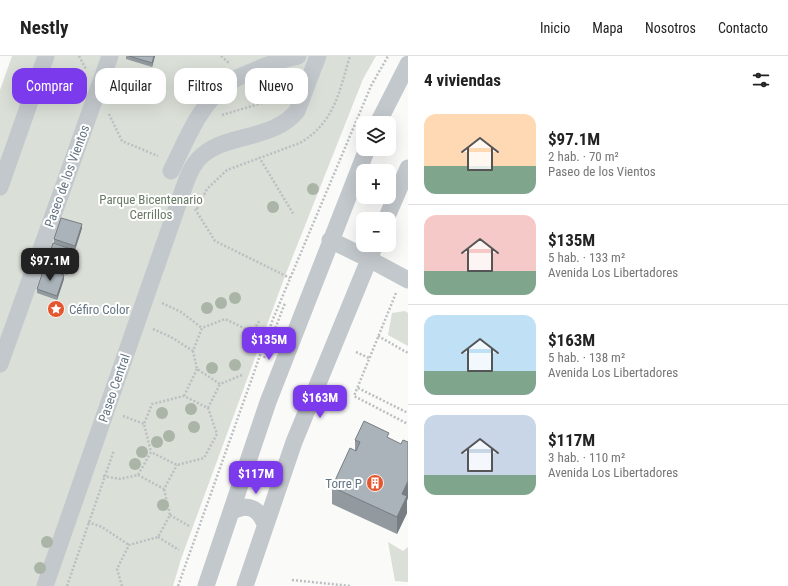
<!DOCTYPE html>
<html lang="es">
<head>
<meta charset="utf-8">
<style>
  body { margin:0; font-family:"Roboto Condensed",sans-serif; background:#f2f2f2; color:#222; height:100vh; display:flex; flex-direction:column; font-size:15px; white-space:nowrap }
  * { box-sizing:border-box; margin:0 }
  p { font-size:13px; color:#767676 }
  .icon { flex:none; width:22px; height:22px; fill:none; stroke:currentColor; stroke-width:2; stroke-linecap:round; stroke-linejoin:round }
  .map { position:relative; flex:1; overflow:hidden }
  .sheet { display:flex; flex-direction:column; background:#fff; width:380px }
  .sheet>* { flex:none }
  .hud { position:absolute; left:12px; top:12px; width:336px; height:36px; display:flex; gap:8px }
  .tools { position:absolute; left:356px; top:60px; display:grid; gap:8px }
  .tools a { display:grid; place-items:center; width:40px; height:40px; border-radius:8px; background:#fff; box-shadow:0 4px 16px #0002; font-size:20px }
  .price { position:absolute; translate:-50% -34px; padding:0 9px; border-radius:8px; background:#7c3aed; color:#fff; font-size:13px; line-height:26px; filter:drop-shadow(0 1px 2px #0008) }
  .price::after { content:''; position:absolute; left:50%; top:24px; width:12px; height:9px; margin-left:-6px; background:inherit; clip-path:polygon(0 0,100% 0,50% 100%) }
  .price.current { background:#222; color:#fff }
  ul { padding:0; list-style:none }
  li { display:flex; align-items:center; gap:12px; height:100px; padding:0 16px }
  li+li { border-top:1px solid #e0e0e0 }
  li span { display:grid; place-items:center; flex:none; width:112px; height:80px; border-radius:12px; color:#555 }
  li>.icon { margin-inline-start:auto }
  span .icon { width:48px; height:48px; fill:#fffc; stroke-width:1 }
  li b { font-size:17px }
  h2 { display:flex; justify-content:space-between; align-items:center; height:48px; padding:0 16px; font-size:17px }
  .pill { padding:0 14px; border-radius:12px; background:#fff; box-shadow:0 4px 16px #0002; font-size:14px; line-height:36px }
  .pill.current { background:#7c3aed; color:#fff }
  header { display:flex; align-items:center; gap:24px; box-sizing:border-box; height:56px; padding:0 20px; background:#fff; border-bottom:1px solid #e0e0e0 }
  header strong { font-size:19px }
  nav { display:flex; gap:22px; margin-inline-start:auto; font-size:14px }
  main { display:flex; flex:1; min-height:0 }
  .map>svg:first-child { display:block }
</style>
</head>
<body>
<header>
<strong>Nestly</strong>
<nav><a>Inicio</a><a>Mapa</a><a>Nosotros</a><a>Contacto</a></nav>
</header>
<main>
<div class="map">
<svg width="408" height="530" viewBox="0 0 408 530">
  <rect width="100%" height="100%" fill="#fafaf8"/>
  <path fill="#dadfd7" d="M12 0H376L363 23 285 220 181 503 173 530H0V34Z
    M405 255 408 257V290L388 279 392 257Z
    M388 486 403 495 408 491V526L395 525Z"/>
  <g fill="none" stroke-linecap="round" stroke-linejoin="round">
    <path stroke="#bbbfc2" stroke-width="2.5" stroke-dasharray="2 2" stroke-linecap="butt" d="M79 0 86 13
      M221 0 229 7
      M109 58 122 85 158 100
      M222 59 282 41
      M259 101 294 159
      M195 153 215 185 290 222
      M197 153 207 133 227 114 300 87C335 66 339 36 350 0
      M396 237 354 340 408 368
      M162 247 181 256 202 272
      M153 273 171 281 193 295
      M378 280 408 297
      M356 296 369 302
      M264 302 285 247
      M242 319 220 328 197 313 193 295 202 272 225 263 252 276 260 264
      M358 332 408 357
      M184 340 197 313
      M208 352 220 328
      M123 360 144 368
      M138 419 164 433 177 409
      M103 420 120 423 138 419 151 396 144 368 152 348 184 340 208 352 217 378 204 402 177 409 151 396
      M170 459 189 470
      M88 466 102 471 129 489
      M158 481 179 494
      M292 524 351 530
      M67 530 114 394
      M122 530 117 513 129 489 158 481 170 459 164 433
      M178 530 273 263 371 30 388 0"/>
    <path stroke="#c3c8cc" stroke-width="17" d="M378 67 408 8
      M171 115C186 85 199 49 227 28 236 21 250 17 260 12 273 7 285 2 298 0
      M0 131 46 0
      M386 163 408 112
      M330 184 369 203 408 224
      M0 308 110 0
      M231 456C247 447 258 451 265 468
      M45 530 183 134C186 126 189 116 194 109 215 75 271 88 297 55L318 0
      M206 530 268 346 367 93
      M245 530 294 386 375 189"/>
  </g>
  <g fill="#aab4a7">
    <circle cx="313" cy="133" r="6"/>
    <circle cx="273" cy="151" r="6"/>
    <circle cx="235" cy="242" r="6"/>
    <circle cx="221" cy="247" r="6"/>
    <circle cx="207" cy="252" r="6"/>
    <circle cx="235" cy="309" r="6"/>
    <circle cx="212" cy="312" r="6"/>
    <circle cx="191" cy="353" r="6"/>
    <circle cx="162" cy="357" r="6"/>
    <circle cx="194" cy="371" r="6"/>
    <circle cx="169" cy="380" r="6"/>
    <circle cx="157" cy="386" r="6"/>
    <circle cx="142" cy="396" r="6"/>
    <circle cx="135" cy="408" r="6"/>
    <circle cx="163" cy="449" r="6"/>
    <circle cx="47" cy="486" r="6"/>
    <circle cx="40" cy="512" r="6"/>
  </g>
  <path fill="#929a9f" d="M126 0H155L152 11 126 3Z
    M82 172 75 194 54 187V183Z
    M74 198 67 219 46 212V208Z
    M64 223 57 244 37 237V233Z
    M389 382 407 445V457L397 478 332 448V431L355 395V384Z"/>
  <path fill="#777d82" d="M154 0H155L152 11V7Z
    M82 168V172L75 194V190Z
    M74 194V198L67 219V215Z
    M64 219V223L57 244V240Z
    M408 425V442L407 445V457L397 478V461L402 438Z"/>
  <path fill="#aab3b9" stroke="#777d82" d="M129 0H154L152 7Z
    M61 162 82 168 75 190 54 183Z
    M53 187 74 194 67 215 46 208Z
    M44 212 64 219 57 240 37 233Z
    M364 365 389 377 387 381 401 388 403 384 408 386V425L402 438 407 440 397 461 332 431 350 392 356 395 360 386 355 384Z"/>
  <defs>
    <g id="sight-disc" transform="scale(0.9)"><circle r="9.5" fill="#e4572e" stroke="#fff"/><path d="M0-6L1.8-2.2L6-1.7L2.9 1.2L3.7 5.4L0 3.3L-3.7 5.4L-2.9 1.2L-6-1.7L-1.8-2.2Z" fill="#fff"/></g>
    <g id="building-disc" transform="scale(0.9)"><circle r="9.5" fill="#e4572e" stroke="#fff"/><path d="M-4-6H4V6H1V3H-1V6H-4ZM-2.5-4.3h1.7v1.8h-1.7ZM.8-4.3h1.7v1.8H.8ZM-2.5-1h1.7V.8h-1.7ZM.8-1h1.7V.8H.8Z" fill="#fff"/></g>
  </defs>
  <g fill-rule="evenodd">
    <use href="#sight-disc" x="56" y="253"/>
    <use href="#building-disc" x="375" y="427"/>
  </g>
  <g text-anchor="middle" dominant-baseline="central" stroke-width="4" stroke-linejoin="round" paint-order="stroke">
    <g font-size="13" fill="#657683" stroke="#fff">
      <text transform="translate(67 120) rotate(-70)">Paseo de los Vientos</text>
      <text transform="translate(114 332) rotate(-71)">Paseo Central</text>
    </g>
    <g font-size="13" fill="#687a64" stroke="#fff">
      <text x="151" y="143">Parque Bicentenario<tspan x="151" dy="15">Cerrillos</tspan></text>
    </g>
    <g font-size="13" fill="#657683" stroke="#fff" text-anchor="start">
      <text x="69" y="253">Céfiro Color</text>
      <text x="362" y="427" text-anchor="end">Torre P</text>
    </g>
  </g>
</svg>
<div class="tools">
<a><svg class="icon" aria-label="layers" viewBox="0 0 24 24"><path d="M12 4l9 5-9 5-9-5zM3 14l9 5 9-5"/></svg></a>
<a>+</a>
<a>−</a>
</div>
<b class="price current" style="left:50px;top:226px">$97.1M</b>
<b class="price" style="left:269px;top:305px">$135M</b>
<b class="price" style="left:320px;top:363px">$163M</b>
<b class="price" style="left:256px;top:439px">$117M</b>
<div class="hud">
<a class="pill current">Comprar</a>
<a class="pill">Alquilar</a>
<a class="pill">Filtros</a>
<a class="pill">Nuevo</a>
</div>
</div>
<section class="sheet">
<h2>4 viviendas<svg class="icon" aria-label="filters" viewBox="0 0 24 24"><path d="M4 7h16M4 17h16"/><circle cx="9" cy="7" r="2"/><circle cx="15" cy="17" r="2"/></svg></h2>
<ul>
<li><span style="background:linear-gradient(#ffd9b3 65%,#7fa58c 0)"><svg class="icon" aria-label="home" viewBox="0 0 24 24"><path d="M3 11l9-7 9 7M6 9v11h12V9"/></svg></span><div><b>$97.1M</b><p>2 hab. · 70 m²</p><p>Paseo de los Vientos</p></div></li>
<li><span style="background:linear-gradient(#f6c9c9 70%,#7fa58c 0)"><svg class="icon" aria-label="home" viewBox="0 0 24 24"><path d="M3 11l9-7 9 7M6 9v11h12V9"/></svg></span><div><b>$135M</b><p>5 hab. · 133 m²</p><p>Avenida Los Libertadores</p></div></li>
<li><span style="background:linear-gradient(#bfe0f5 70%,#7fa58c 0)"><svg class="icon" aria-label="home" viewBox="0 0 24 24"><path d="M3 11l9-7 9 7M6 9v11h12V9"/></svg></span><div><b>$163M</b><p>5 hab. · 138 m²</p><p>Avenida Los Libertadores</p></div></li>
<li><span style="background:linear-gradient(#c9d6e8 75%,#7fa58c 0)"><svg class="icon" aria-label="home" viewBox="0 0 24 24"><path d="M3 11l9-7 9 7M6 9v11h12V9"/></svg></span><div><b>$117M</b><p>3 hab. · 110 m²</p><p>Avenida Los Libertadores</p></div></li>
</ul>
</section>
</main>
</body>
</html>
